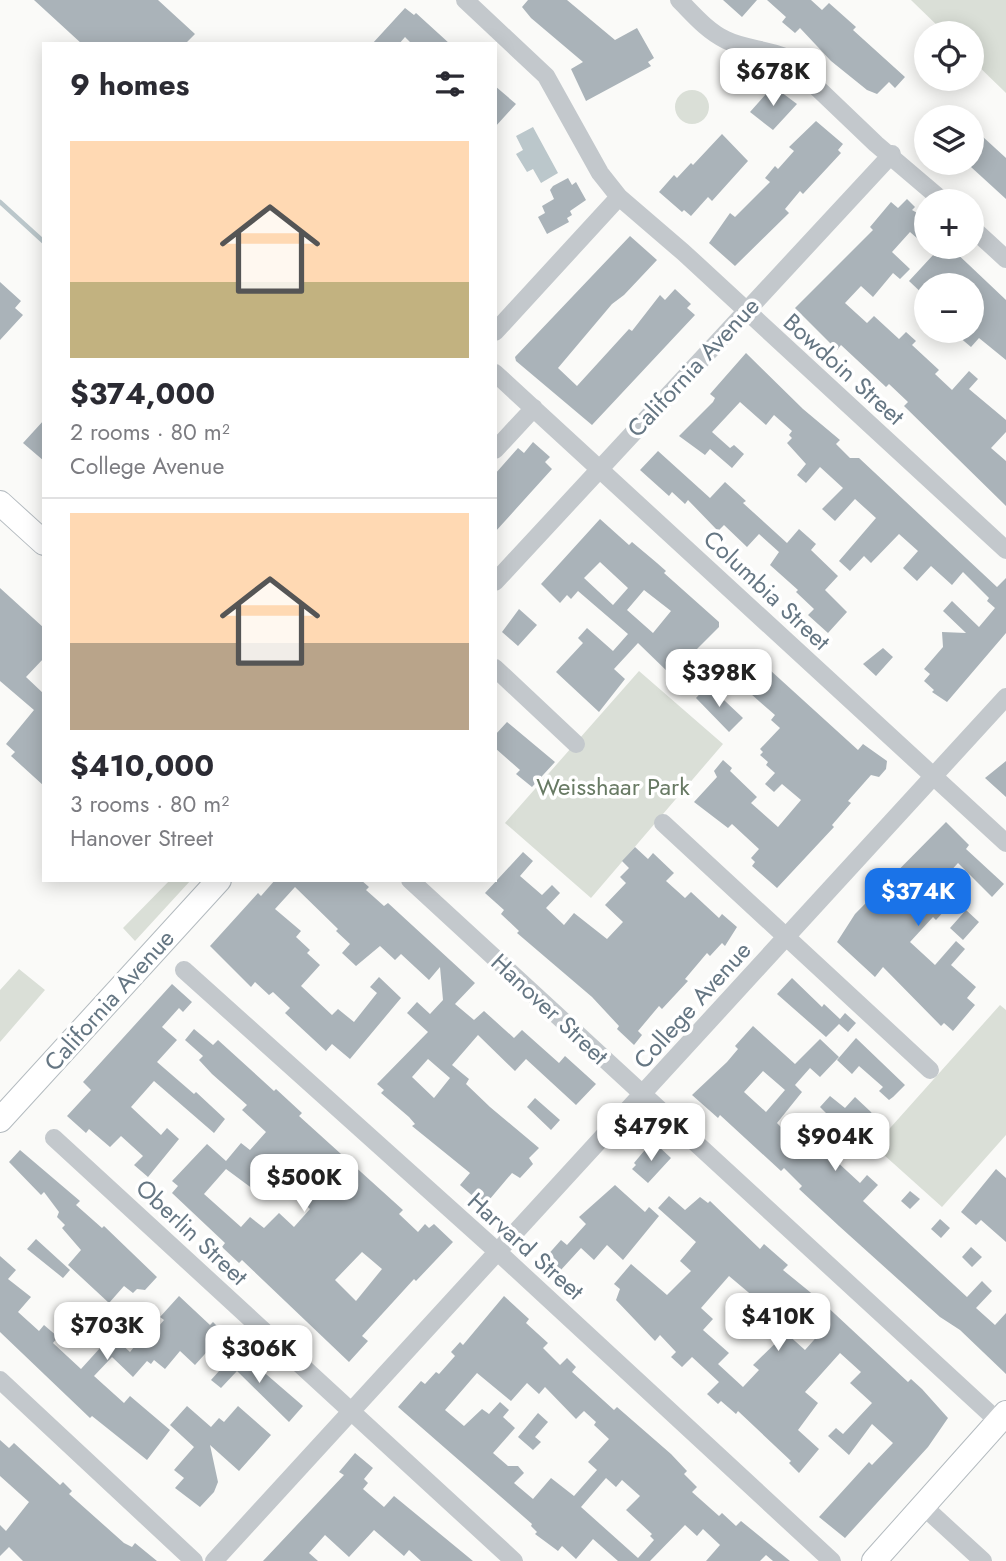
<!DOCTYPE html>
<html lang="en">
<head>
<meta charset="utf-8">
<style>
  body { margin:0; font-family:Jost,sans-serif; background:#f7f7f7; color:#2b2b33; height:100vh; display:flex; flex-direction:column; font-size:26px; white-space:nowrap }
  * { box-sizing:border-box; margin:0 }
  p { font-size:23px; color:#7c7c81 }
  .icon { flex:none; width:38px; height:38px; fill:none; stroke:currentColor; stroke-width:2; stroke-linecap:round; stroke-linejoin:round }
  .map { position:relative; flex:1; overflow:hidden }
  .panel { position:absolute; left:42px; top:42px; width:455px; height:840px; display:flex; flex-direction:column; background:#fff; border-radius:0px; box-shadow:0 4px 18px #0003 }
  .panel>* { flex:none }
  .fabs { position:absolute; left:914px; top:21px; display:grid; gap:14px }
  .fabs a { display:grid; place-items:center; width:70px; height:70px; border-radius:50%; background:#fff; box-shadow:0 4px 18px #0003; font-size:35px }
  .price { position:absolute; translate:-50% -60px; padding:0 16px; border-radius:14px; background:#fff; color:#222; font-size:23px; line-height:46px; filter:drop-shadow(0 2px 4px #0008) }
  .price::after { content:''; position:absolute; left:50%; top:42px; width:21px; height:16px; margin-left:-10px; background:inherit; clip-path:polygon(0 0,100% 0,50% 100%) }
  .price.selected { background:#1a73e8; color:#fff }
  ul { padding:0; list-style:none }
  li { display:grid; align-content:center; gap:14px; height:371px; padding:0 28px }
  li+li { border-top:2px solid #e1e1e2 }
  li span { display:grid; place-items:center; height:217px; border-radius:0px; color:#555 }
  li>.icon { margin-inline-start:auto }
  span .icon { width:126px; height:126px; fill:#fffc; stroke-width:1 }
  li b { font-size:30px }
  h2 { display:flex; justify-content:space-between; align-items:center; height:84px; padding:0 28px; font-size:30px }
  .map>svg:first-child { display:block }
</style>
</head>
<body>
<div class="map">
<svg width="1006" height="1561" viewBox="0 0 1006 1561">
  <rect width="100%" height="100%" fill="#fafaf8"/>
  <path fill="#dadfd7" d="M911 0H1006V93L971 59V33H945Z
    M675 107a17 17 0 1 1 34 0a17 17 0 1 1-34 0Z
    M639 671 723 744 591 898 505 823Z
    M170 880H191L135 941 123 928Z
    M19 969 45 990 0 1042V990Z
    M1000 1005 1006 1010V1135L942 1207 874 1146Z"/>
  <path fill="#bbc7cb" d="M533 127 558 173 541 183 533 169 527 172 516 154 523 150 516 136Z"/>
  <g fill="none" stroke-linecap="round" stroke-linejoin="round">
    <path stroke="#bbc7cb" stroke-width="4.5" d="M0 202 44 242"/>
  </g>
  <path fill="#aab3b9" fill-rule="evenodd" d="M34 0H158L195 34 185 44H82Z
    M528 0H567L615 40 637 28 654 58 648 62 651 66 586 101 571 69 583 62 531 18 522 7Z
    M723 0H757L742 17Z
    M767 0H811L822 10 829 3 856 27 853 30 905 77 895 88 889 82 877 94 867 90 831 61 800 28 795 33 782 22 786 17Z
    M405 8 414 15 416 13 450 44H412L405 37 399 44H372Z
    M495 86 516 104 495 127Z
    M773 86 797 104 773 130 750 112Z
    M816 121 843 144 838 150 841 153 803 194 800 191 785 209 789 213 735 266 709 243 730 213 735 217 770 182 765 178 775 166 778 169 794 151 789 147Z
    M971 126 1006 158V199L971 167Z
    M722 134 748 161 712 201 708 197 691 216 684 210 682 212 659 192 674 175 677 178 691 163 693 165Z
    M568 178 572 185 576 182 586 200 570 211 572 215 567 218 569 222 547 234 538 217 545 213 542 206 554 199 550 190 553 186Z
    M907 199 915 207 912 210 926 218V246L910 232 892 252 910 269 900 279 893 273 873 297 861 286 845 303 867 323 874 316 899 339 906 332 916 341 912 345 939 370 935 374 952 390 969 371 978 379 969 389 1006 420V432L991 448 1006 461V506L904 406 908 402 889 384 886 387 841 345 837 350 795 308 873 230 870 227 891 202 898 208Z
    M630 236 657 260 624 295 612 304 558 368 577 386 629 329 632 331 660 295 665 300 675 289 691 304 687 308 695 315 592 425 516 361 515 357Z
    M927 247H950L1006 300V360L979 338 971 347 952 331H971V317L977 311 971 306V285H926V297L909 281 934 254Z
    M0 282 21 301 15 308 23 315 0 340Z
    M746 353 803 409 840 440 836 444 850 458H859L997 587 1006 578V633L947 702 932 692 934 690 924 681 930 674 924 669 943 647 942 632 966 633 943 611 952 601 979 627 995 608 987 601 989 598 963 572 952 585 931 566 917 581 903 568 918 551 899 534 871 563 864 556 850 571 839 561 876 518 855 499 835 521 822 509 843 488 820 467 806 483 797 475 806 464 787 443 792 438 789 435 792 431 774 415 766 425 740 402 712 432 730 448 734 445 744 454 732 468 710 449 705 455 679 436 713 402 715 398 710 394Z
    M44 420V461L23 443Z
    M533 442 550 457 545 462 552 469 495 532V474L518 448 524 453Z
    M658 451 710 498 725 482 746 501 743 503 787 543 799 529 816 544 811 550 838 576 825 590 847 612 828 633 808 615 814 609 796 592 798 590 770 565 779 552 759 534 747 547 724 525 718 531 688 500 685 504 672 492 669 496 640 470Z
    M600 519 629 545 632 542 657 563 666 571 664 573 719 622V627L671 675 638 643 614 669 625 679 599 712 556 672 583 643 578 638 587 628 613 651 628 634 578 591 571 599 567 595 560 603 541 584ZM600 562 628 588 613 605 584 578ZM644 590 671 611 653 633 627 610Z
    M0 588 44 628V658L26 677 44 694V786L11 756 15 752 6 744 34 710 0 681Z
    M519 609 537 625 518 646 502 632Z
    M883 648 893 657 876 676 863 664Z
    M747 649 858 750 863 744 887 761 886 769 879 777 871 775 848 801 851 803 832 825 834 827 777 888 752 866 755 862 751 858 759 849 732 824 728 828 694 802 717 777 714 771 723 760 732 768 730 771 757 797 751 803 778 827 801 800 782 784 774 792 765 784 775 773 766 765 768 762 760 755 763 752 760 749 780 728 771 720 775 715 751 694 755 690 730 668Z
    M708 685 743 718 729 732 696 698Z
    M507 722 555 762 532 787 516 774 520 770 495 748V735Z
    M1006 761V797L985 778Z
    M946 822 969 845 966 849 1004 884 992 897 958 863 929 895 946 909 936 920 933 917 910 942 935 965 956 941 965 949 951 965 976 987 967 998 975 1005 953 1031 944 1023 941 1026 883 967 875 977 837 942 855 914Z
    M635 847 648 859 653 853 674 873 666 881 685 898 691 892 719 918 722 914 737 927 725 946 722 943 710 956 707 953 685 979 688 981 662 1009 659 1006 638 1031 642 1035 634 1045 617 1029 619 1026 592 997 517 933 519 931 501 914 504 910 485 893 523 852 533 861 520 876 542 895 552 885 560 893 546 908 564 925 574 913 607 939 623 922 605 905 626 883 620 877 629 868 622 861Z
    M275 880H361L369 887 366 890 384 906 388 903 475 983 455 1004 474 1020 484 1011 514 1038 522 1030 559 1063 565 1056 596 1084 576 1105 526 1059 515 1071 478 1035 452 1065 469 1079 466 1084 490 1107 539 1148 529 1158 533 1164 520 1178 512 1173 484 1206 460 1185 470 1173 412 1126 415 1124 409 1117 381 1093 384 1090 377 1084 428 1032 407 1013 417 1002 430 1014 443 1000 440 967 429 980 401 954 395 960 380 946 356 966 342 953 350 944 336 931 338 929 295 887 275 909 301 931 296 937 310 950 307 953 320 965 301 986 332 1015 338 1009 354 1022 377 993 370 987 379 977 401 998 350 1059 332 1044 326 1051 285 1013 290 1008 273 992 269 995 255 982 251 987 210 946 258 893 261 896ZM428 1059 450 1078 434 1098 412 1077Z
    M966 910 979 922 963 940 950 928Z
    M792 978 822 1007 824 1004 840 1019 845 1013 856 1023 848 1032 839 1024 826 1037 777 994Z
    M172 984 192 1002 183 1012 179 1008 162 1027 177 1040 157 1062 194 1094 196 1092 225 1119 214 1133 154 1081 131 1107 161 1135 167 1128 179 1139 148 1177 134 1165 143 1156 121 1136 110 1147 89 1129 86 1133 67 1116 91 1090 83 1082Z
    M753 1026 795 1064 820 1039 839 1057 820 1077 810 1068 795 1085 802 1092 777 1123 802 1149 831 1118 820 1107 830 1096 845 1108 855 1097 871 1112 874 1118 865 1128 860 1124 834 1159 860 1183 867 1175 878 1185 863 1201 967 1297 982 1281 992 1291 976 1308 995 1325 1006 1313V1374L960 1330 940 1317 839 1226 799 1189 802 1186 784 1168 781 1171 720 1115 718 1118 692 1095 727 1062 738 1049 735 1046ZM763 1071 785 1090 766 1112 744 1092Z
    M194 1029 213 1045 218 1040 274 1091 276 1089 302 1113 299 1116 403 1210 399 1214 418 1232 425 1224 429 1228 434 1224 453 1242 416 1281 414 1279 362 1336 368 1341 349 1362 242 1260 239 1263 222 1247 225 1243 172 1193 178 1186 172 1181 207 1144 226 1161 241 1143 250 1150 266 1132 242 1110 247 1105 212 1074 199 1060 203 1056 185 1040ZM226 1169 253 1189 261 1179 265 1182 272 1174 310 1209 294 1227 279 1213 264 1228 250 1217 241 1227 204 1194ZM362 1252 382 1269 356 1301 335 1280Z
    M856 1038 905 1085 893 1097 889 1100 879 1091 883 1087 859 1066 852 1074 837 1060Z
    M535 1098 560 1120 551 1130 527 1107Z
    M656 1144 671 1158 648 1183 632 1169 636 1165 634 1163 649 1145 652 1148Z
    M20 1150 80 1201 76 1205 102 1228 104 1226 157 1277 145 1290 137 1289 133 1293 124 1286 109 1303 68 1265 81 1250 62 1228 65 1225 57 1217 59 1212 44 1192 41 1195 9 1162Z
    M996 1169 1006 1178V1242L981 1220 976 1225 961 1212Z
    M615 1185 645 1212 649 1207 659 1216 623 1260 607 1245 594 1260 581 1248 560 1271 545 1258 561 1240 567 1245 586 1224 579 1217Z
    M910 1191 920 1199 910 1209 901 1201Z
    M669 1196 685 1210 700 1197 708 1203 710 1201 760 1249 764 1244 788 1265 783 1270 821 1301 908 1382 911 1379 922 1389 948 1418 928 1447 845 1538 819 1517 869 1462 872 1465 893 1443 872 1424 849 1455 828 1436 836 1428 843 1434 872 1403 850 1383 861 1372 840 1353 805 1392 818 1403 798 1430 819 1449 799 1473 789 1463 791 1461 738 1411 736 1414 721 1401 718 1404 707 1394 719 1382 692 1357 682 1367 671 1357 676 1352 660 1335 655 1341 616 1300 620 1289 614 1284 631 1264 667 1295 691 1271 680 1261 696 1242 658 1208ZM729 1276 761 1303 746 1318V1329L752 1333 767 1318 779 1329 787 1328 799 1312 821 1332 805 1350 786 1333 753 1365 759 1370 743 1387 718 1364 729 1353 703 1330 713 1319 701 1308Z
    M940 1219 950 1228 941 1238 931 1229Z
    M36 1239 70 1270 63 1278 27 1249Z
    M971 1247 982 1257 972 1267 962 1257Z
    M0 1256 16 1270 8 1279 31 1297 18 1312 39 1331 44 1325 58 1337 53 1343 81 1369 100 1348 88 1338 92 1334 87 1329 95 1320 130 1352 142 1337 147 1340 164 1320 160 1317 179 1296 210 1325 213 1322 221 1330 219 1332 222 1335 195 1365 180 1351 165 1369 154 1360 151 1364 147 1361 133 1377 112 1357 94 1376 124 1403 130 1396 170 1430 147 1460 92 1416 90 1418 0 1332Z
    M504 1296 529 1319 526 1323 548 1343 543 1348 560 1365 567 1358 576 1367 572 1372 614 1410 617 1407 671 1454 687 1471 684 1474 697 1487 692 1492 719 1516 722 1513 736 1526 741 1521 790 1561H773L766 1555 760 1561H706L720 1545 703 1529 697 1536 685 1525 650 1561H618L593 1539 576 1559 562 1546 558 1551 535 1534 537 1532 531 1526 532 1524 398 1407 421 1381 425 1384 436 1372 439 1374 455 1356 451 1352 460 1342 463 1345ZM477 1373 511 1401 527 1383 539 1394 545 1387 576 1419 584 1411 596 1422 594 1425 609 1439 588 1462 597 1470 574 1496 551 1478 533 1499 514 1483 524 1473 518 1466H508L493 1453 515 1428 503 1417 509 1410 500 1402 489 1414 482 1409 464 1426 445 1410ZM606 1478 616 1487 622 1480 640 1496 626 1510 652 1534 650 1536 654 1540 638 1558 581 1507Z
    M238 1350 303 1406 289 1422 237 1371 221 1388 211 1380Z
    M187 1406 211 1427 219 1418 224 1422 238 1406 271 1435 239 1471 210 1445 218 1482 214 1492 200 1507 175 1488 184 1478 174 1470 194 1447 170 1425Z
    M538 1413 548 1422 535 1437 541 1442 533 1450 518 1437Z
    M0 1440 9 1448 14 1443 60 1485 63 1482 72 1491 69 1494 124 1543 132 1547 135 1543 157 1561H23L9 1547 0 1556V1525L6 1531 29 1502 0 1476Z
    M355 1453 373 1468 364 1479 368 1483 363 1489 384 1507 394 1496 473 1561H421L409 1550 404 1556 374 1530 349 1557 325 1535 309 1553 318 1561H263L344 1475 339 1472Z"/>
  <g fill="none" stroke-linecap="round" stroke-linejoin="round">
    <g stroke="#b3babf" stroke-width="26">
      <path id="secondary" d="M0 503 44 543
        M0 1120 219 880
        M874 1561 1006 1413"/>
    </g>
    <path stroke="#c3c8cc" stroke-width="18" d="M465 0 546 76 600 173 619 197 683 252 1006 550
      M679 0C693 14 707 31 726 40 744 49 766 49 785 57L876 144 943 201
      M971 227 1006 259
      M495 332 619 197
      M495 373 1006 843
      M495 450 534 408
      M495 582 892 154
      M495 668 576 744
      M663 823 930 1070
      M410 880 999 1422
      M184 970 499 1253 832 1561
      M54 1138 514 1561
      M0 1380 194 1561
      M923 1506 983 1561
      M214 1561 1006 697"/>
    <use href="#secondary" stroke="#fff" stroke-width="24"/>
  </g>
  <g text-anchor="middle" dominant-baseline="central" stroke-width="7" stroke-linejoin="round" paint-order="stroke">
    <g font-size="24" fill="#657683" stroke="#fff">
      <text transform="translate(693 367) rotate(-47)">California Avenue</text>
      <text transform="translate(844 369) rotate(42)">Bowdoin Street</text>
      <text transform="translate(767 590) rotate(43)">Columbia Street</text>
      <text transform="translate(109 1000) rotate(-48)">California Avenue</text>
      <text transform="translate(692 1005) rotate(-48)">College Avenue</text>
      <text transform="translate(550 1009) rotate(43)">Hanover Street</text>
      <text transform="translate(192 1232) rotate(43)">Oberlin Street</text>
      <text transform="translate(526 1246) rotate(42)">Harvard Street</text>
    </g>
    <g font-size="24" fill="#687a64" stroke="#fff">
      <text x="613" y="786">Weisshaar Park</text>
    </g>
  </g>
</svg>
<div class="fabs">
<a><svg class="icon" aria-label="locate" viewBox="0 0 24 24"><circle cx="12" cy="12" r="6"/><path d="M12 2v4M12 18v4M2 12h4M18 12h4"/></svg></a>
<a><svg class="icon" aria-label="layers" viewBox="0 0 24 24"><path d="M12 4l9 5-9 5-9-5zM3 14l9 5 9-5"/></svg></a>
<a>+</a>
<a>−</a>
</div>
<b class="price" style="left:773px;top:108px">$678K</b>
<b class="price" style="left:719px;top:709px">$398K</b>
<b class="price selected" style="left:918px;top:928px">$374K</b>
<b class="price" style="left:651px;top:1163px">$479K</b>
<b class="price" style="left:835px;top:1173px">$904K</b>
<b class="price" style="left:304px;top:1214px">$500K</b>
<b class="price" style="left:778px;top:1353px">$410K</b>
<b class="price" style="left:107px;top:1362px">$703K</b>
<b class="price" style="left:259px;top:1385px">$306K</b>
<section class="panel">
<h2>9 homes<svg class="icon" aria-label="filters" viewBox="0 0 24 24"><path d="M4 7h16M4 17h16"/><circle cx="9" cy="7" r="2"/><circle cx="15" cy="17" r="2"/></svg></h2>
<ul>
<li><span style="background:linear-gradient(#ffd9b3 65%,#c2b280 0)"><svg class="icon" aria-label="home" viewBox="0 0 24 24"><path d="M3 11l9-7 9 7M6 9v11h12V9"/></svg></span><div><b>$374,000</b><p>2 rooms · 80 m²</p><p>College Avenue</p></div></li>
<li><span style="background:linear-gradient(#ffd9b3 60%,#b9a48a 0)"><svg class="icon" aria-label="home" viewBox="0 0 24 24"><path d="M3 11l9-7 9 7M6 9v11h12V9"/></svg></span><div><b>$410,000</b><p>3 rooms · 80 m²</p><p>Hanover Street</p></div></li>
</ul>
</section>
</div>
</body>
</html>
